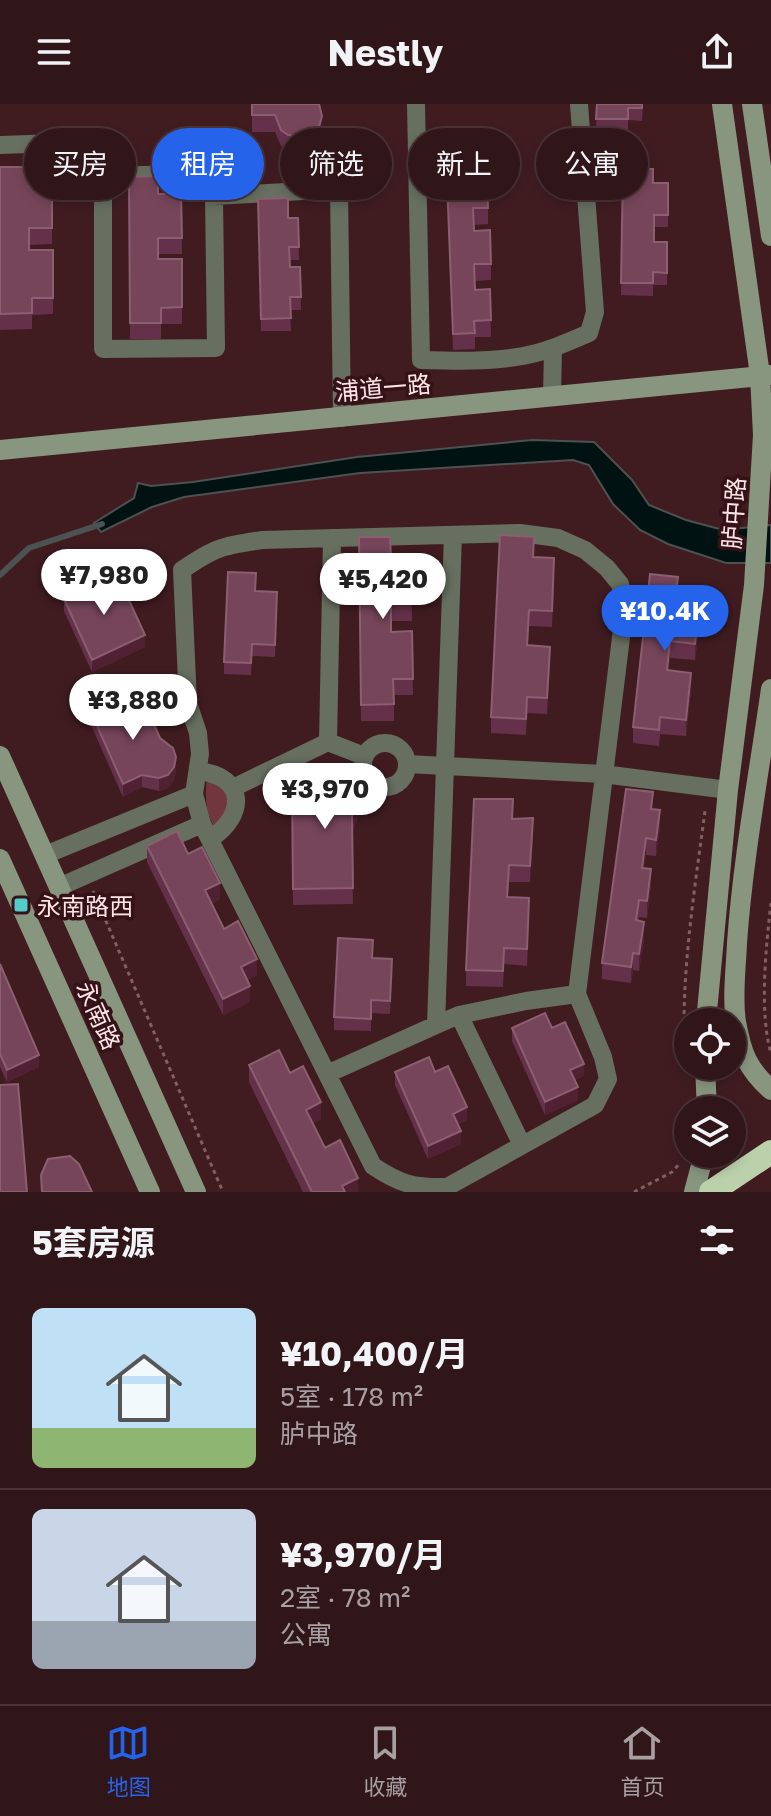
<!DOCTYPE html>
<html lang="zh">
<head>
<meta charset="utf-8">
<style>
  body { margin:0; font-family:"Golos Text","Noto Sans SC",sans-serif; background:#381e22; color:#f1f3f6; height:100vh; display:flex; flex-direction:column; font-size:30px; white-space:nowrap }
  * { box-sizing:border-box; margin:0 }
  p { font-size:26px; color:#a89fa2 }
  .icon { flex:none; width:44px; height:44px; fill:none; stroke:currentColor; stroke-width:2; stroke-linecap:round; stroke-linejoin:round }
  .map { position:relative; height:1088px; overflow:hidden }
  .side { display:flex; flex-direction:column; background:#301519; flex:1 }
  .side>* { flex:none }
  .guide { position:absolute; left:24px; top:24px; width:724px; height:72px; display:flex; gap:16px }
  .fabs { position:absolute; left:674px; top:904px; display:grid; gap:16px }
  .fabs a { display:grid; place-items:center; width:72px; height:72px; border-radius:50%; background:#301519; box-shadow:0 4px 12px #0003,0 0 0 2px #4b3438; font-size:40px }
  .price { position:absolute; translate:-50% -68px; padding:0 18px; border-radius:28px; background:#fff; color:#222; font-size:26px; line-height:52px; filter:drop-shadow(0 2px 4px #0008) }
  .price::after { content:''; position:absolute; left:50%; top:48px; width:24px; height:18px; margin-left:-12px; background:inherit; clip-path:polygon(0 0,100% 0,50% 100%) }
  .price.on { background:#2563eb; color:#fff }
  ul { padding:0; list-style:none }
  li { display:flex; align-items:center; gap:24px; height:200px; padding:0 32px }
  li+li { border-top:2px solid #4b3438 }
  li span { display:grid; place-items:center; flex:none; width:224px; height:160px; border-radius:12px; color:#555 }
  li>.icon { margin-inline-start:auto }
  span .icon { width:96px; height:96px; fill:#fffc; stroke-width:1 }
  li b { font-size:34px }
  h2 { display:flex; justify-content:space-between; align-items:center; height:96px; padding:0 32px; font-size:34px }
  .tag { padding:0 28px; border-radius:36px; background:#301519; box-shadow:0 4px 12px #0003,0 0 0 2px #4b3438; font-size:28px; line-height:72px }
  .tag.on { background:#2563eb; color:#fff }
  header { display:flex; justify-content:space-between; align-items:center; height:104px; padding:0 32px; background:#301519; font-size:36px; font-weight:700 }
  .tab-bar { display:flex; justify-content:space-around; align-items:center; height:112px; border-top:2px solid #4b3438; background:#301519; font-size:22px; color:#a89fa2 }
  .tab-bar a { display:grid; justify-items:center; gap:4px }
  .tab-bar .on { color:#2563eb }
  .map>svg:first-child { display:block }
</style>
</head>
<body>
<header><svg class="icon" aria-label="menu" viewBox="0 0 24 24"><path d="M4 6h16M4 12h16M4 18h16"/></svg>Nestly<svg class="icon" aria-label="share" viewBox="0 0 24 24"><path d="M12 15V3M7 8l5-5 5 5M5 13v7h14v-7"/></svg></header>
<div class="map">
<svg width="771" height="1088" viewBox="0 0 771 1088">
  <rect width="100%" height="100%" fill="#401c21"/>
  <path fill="#71363e" d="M207 673 226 681 229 705 214 723C205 707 205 691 207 673Z"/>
  <path fill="#001211" stroke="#4c5151" stroke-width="2" d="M532 336 594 338 632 376 649 401 686 416 723 426 771 421V459H726L668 440 640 426 613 400 589 361 573 356 360 369 184 393 152 403 101 428 94 419 134 394 138 379 151 382 193 378 357 353Z"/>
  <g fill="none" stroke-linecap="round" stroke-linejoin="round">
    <path stroke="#4c5151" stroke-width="6" d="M0 471 29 444 102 420"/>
    <path stroke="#816064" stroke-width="3" stroke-dasharray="4 4" stroke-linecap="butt" d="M93 787 223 1088
      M771 799C766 841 759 909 771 949
      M685 958C680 875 694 790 705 707
      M634 1088 672 1068 680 1059"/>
    <path stroke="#666f60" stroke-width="18" d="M416 0 421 256C455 257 490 258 523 252 546 248 568 238 589 229L595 208 579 0
      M0 41 59 39 103 72 183 70 214 92 339 85 342 314
      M103 72V245L216 244 214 92
      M552 292 553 244
      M520 429 558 434 585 446 607 464 620 480 625 501 577 890 603 953 608 975 595 1001 447 1083C414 1084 400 1080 373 1062L202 720 194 690 200 650 198 629 188 599 182 466C215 443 222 442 262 436Z
      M453 431 436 921 459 911 522 1041
      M328 638 332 434
      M363 661a22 22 0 1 1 44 0a22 22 0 1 1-44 0Z
      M407 660 603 670 728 686
      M198 667C246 672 247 711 210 735
      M233 684 328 638 364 652
      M45 751 194 690
      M59 783 202 720
      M459 911 526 897 577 890
      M327 970 436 921"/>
    <path stroke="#88967f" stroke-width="20" d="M752 0 771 132
      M0 346 771 271
      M771 585C759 669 743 754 737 839 736 864 732 893 736 918 742 950 747 964 771 986
      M0 652 196 1088
      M0 755 150 1088
      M706 918 728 686 754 481 763 331 760 271 722 0
      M705 962 707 1006
      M694 1088 704 1050"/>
    <path stroke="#bbd1ac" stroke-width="24" d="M711 1088 771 1048"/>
  </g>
  <path fill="#65314a" d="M252 0 322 28 319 40 306 49 288 48 281 42 275 28H252Z
    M597 0H643L642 17 628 16V27H596Z
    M446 51 473 72 488 104V120L473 121 474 127 491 160V176L475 177V186L490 185 491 233H475V245L453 246Z
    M0 63 29 80H52V140L29 141V146H53V210L32 211V225L0 226Z
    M623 65 653 79H668V123H654V138H667V181H653V192L621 191Z
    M129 73 158 90 181 89 182 150H158V155H182V220H161V235H130Z
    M258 95 288 114H298L299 156H289L290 163H300L301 206H290L291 227H261Z
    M359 433 391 455H411L412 517H391V528L412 527 413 591H394V617H361Z
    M534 453 554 470 552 523 529 522 528 542 550 559 547 610 527 609 526 631 491 629V613Z
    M256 487 277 488 275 553 252 552 251 571 224 570V558Z
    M678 489 701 507 695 556 670 554 668 566 691 585 686 632 660 630 659 642 633 639V623Z
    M64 495 145 543 92 568 64 507Z
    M90 606 125 611 160 634 176 666 174 676 168 684 159 687 142 683 123 693 90 619Z
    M292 681 362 703 352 728 353 800 293 801Z
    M653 705 660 722 656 752 646 751 644 764 651 781 647 814 639 813 638 817 644 834 639 867 633 866 631 879 602 875V859Z
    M513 715 533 730 530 778H509L508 793 529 810 527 862 504 860 503 883 466 882V866Z
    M147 742 188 750 220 795 211 800 224 825 257 871 248 876 250 898 223 911 147 758Z
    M373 854 392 868 390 910 371 909V927L334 926V913Z
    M0 860 39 963 7 978 0 963Z
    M512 924H552L584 972 574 976 578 996 545 1011 512 937Z
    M249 961 290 969 321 1015 313 1019 325 1044 358 1088H303L249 978Z
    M395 968 467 1016 458 1020 461 1040 428 1055 395 981Z"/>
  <path fill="#502132" d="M322 12V28L319 40 306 49V32Z
    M701 491V507L695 556V540Z
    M145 531V543L92 568V556Z
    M670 537V554L667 583V566Z
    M691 569V585L686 632V616Z
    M176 653V666L174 676 168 684 159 687V674Z
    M142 671V683L123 693V680Z
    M362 687V703L352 729V712Z
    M660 706V722L656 752V736Z
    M533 714V730L530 778V762Z
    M646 734V751L642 780V764Z
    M651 765V781L647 814V797Z
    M220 779V795L205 803V786Z
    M644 818V834L639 867V850Z
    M633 849V866L631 879V863Z
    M257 855V871L241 879V863Z
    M250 882V898L223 911V895Z
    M39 951V963L7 978V966Z
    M584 960V972L570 979V966Z
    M578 983V996L545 1011V998Z
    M321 998V1015L306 1022V1006Z
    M467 1003V1016L453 1022V1010Z
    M461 1027V1040L428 1055V1042Z
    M358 1074V1088H342V1082Z"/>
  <path fill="#76455a" stroke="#8b5e70" stroke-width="2" d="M252 0H319L322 12 319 23 306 32 288 31 281 26 275 11H252Z
    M597 0H642V4H628V15H596Z
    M472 49 473 72 487 71 488 104H473L474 127 490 126 491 160H474L475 186 490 185 491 216 474 217 475 229 453 230 446 51Z
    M0 63H29V80H52V124H29V146H53V194H32V209L0 210Z
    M623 65H653V79H668V111H654V138H667V169L653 168V179H621Z
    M158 72V90L181 89 182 134H158V155H182V203L161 204V219H130L129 73Z
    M288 94V114H298L299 143H289L290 163H300L301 193H290L291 214 261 215 258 95Z
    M500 431 534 433 533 453 554 454 552 507 529 506 527 541 550 543 547 594 527 593 526 615 491 613Z
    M359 433H390L391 455H411L412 500H391V528L412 527 413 575H393L394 600 361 601Z
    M228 468 256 469 255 487 277 488 275 541 252 540 251 559 224 558Z
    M117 470 145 531 92 556 64 495Z
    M650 470 678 473 676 488 701 491 695 540 670 537 667 566 691 569 686 616 660 613 659 626 633 623Z
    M116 593 125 611 145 600 160 634 173 644 176 653 174 663 168 671 159 674 142 671 123 680 90 606Z
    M342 664 353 667 362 680V687L352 712 353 784 293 785 292 681H314L321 670 330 665Z
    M626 685 653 688 651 705 660 706 656 736 646 734 642 764 651 765 647 797 639 796 636 816 644 818 639 850 633 849 631 863 602 859Z
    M474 695H513L512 715 533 714 530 762 509 761 507 793 529 794 527 845 504 844 503 867 466 866Z
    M177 727 188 750 202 743 220 779 205 786 224 825 238 817 257 855 241 863 250 882 223 895 147 742Z
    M338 834 373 836 372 854 392 855 390 897 371 896V915L334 913Z
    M0 860 39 951 7 966 0 950Z
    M545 909 552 924 565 918 584 960 570 966 578 983 545 998 512 924Z
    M279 946 290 969 303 962 321 998 306 1006 325 1044 340 1036 358 1074 342 1082 345 1088H312L249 961Z
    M429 953 435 968 448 962 467 1003 453 1010 461 1027 428 1042 395 968Z
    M18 980 27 1088H0V981Z
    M70 1052 79 1060 92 1088H42L41 1071 48 1055Z"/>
  <rect fill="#53cdca" stroke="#351218" stroke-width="3" x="13" y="793" width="16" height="16" rx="4"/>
  <g text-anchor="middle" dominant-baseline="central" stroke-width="7" stroke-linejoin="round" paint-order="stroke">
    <g font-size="24" fill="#fde4e5" stroke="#351218">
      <text transform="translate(383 283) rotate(-5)">浦道一路</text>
      <text transform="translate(733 409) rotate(-86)">胪中路</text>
      <text transform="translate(99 911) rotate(66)">永南路</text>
    </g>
    <g font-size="24" fill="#fde4e5" stroke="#351218" text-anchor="start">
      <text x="37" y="801">永南路西</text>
    </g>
  </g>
</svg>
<div class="fabs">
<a><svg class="icon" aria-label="locate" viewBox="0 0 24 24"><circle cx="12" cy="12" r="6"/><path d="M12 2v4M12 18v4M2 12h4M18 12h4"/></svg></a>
<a><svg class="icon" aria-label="layers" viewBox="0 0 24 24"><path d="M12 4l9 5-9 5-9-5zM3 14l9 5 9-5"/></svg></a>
</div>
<b class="price" style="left:104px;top:513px">¥7,980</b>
<b class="price" style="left:383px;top:517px">¥5,420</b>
<b class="price on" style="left:665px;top:549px">¥10.4K</b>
<b class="price" style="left:133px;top:638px">¥3,880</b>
<b class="price" style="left:325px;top:727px">¥3,970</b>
<div class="guide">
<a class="tag">买房</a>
<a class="tag on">租房</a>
<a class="tag">筛选</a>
<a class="tag">新上</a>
<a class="tag">公寓</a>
</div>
</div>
<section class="side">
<h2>5套房源<svg class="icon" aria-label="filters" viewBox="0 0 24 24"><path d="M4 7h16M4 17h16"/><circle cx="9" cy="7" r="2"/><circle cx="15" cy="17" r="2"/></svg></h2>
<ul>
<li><span style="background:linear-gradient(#bfe0f5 75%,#8fb573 0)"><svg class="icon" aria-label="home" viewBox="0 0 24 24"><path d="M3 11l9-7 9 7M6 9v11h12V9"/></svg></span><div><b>¥10,400/月</b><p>5室 · 178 m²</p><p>胪中路</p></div></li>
<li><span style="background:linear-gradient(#c9d6e8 70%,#9aa5b1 0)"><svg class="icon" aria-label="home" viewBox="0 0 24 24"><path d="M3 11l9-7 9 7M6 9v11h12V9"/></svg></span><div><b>¥3,970/月</b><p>2室 · 78 m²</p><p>公寓</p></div></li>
</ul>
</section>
<nav class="tab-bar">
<a class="on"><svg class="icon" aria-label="map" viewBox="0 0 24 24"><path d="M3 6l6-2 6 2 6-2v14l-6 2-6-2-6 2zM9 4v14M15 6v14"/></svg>地图</a>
<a><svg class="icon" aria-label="saved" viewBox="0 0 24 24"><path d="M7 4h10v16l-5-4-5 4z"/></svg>收藏</a>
<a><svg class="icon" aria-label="home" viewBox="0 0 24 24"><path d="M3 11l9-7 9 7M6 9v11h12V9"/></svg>首页</a>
</nav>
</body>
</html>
